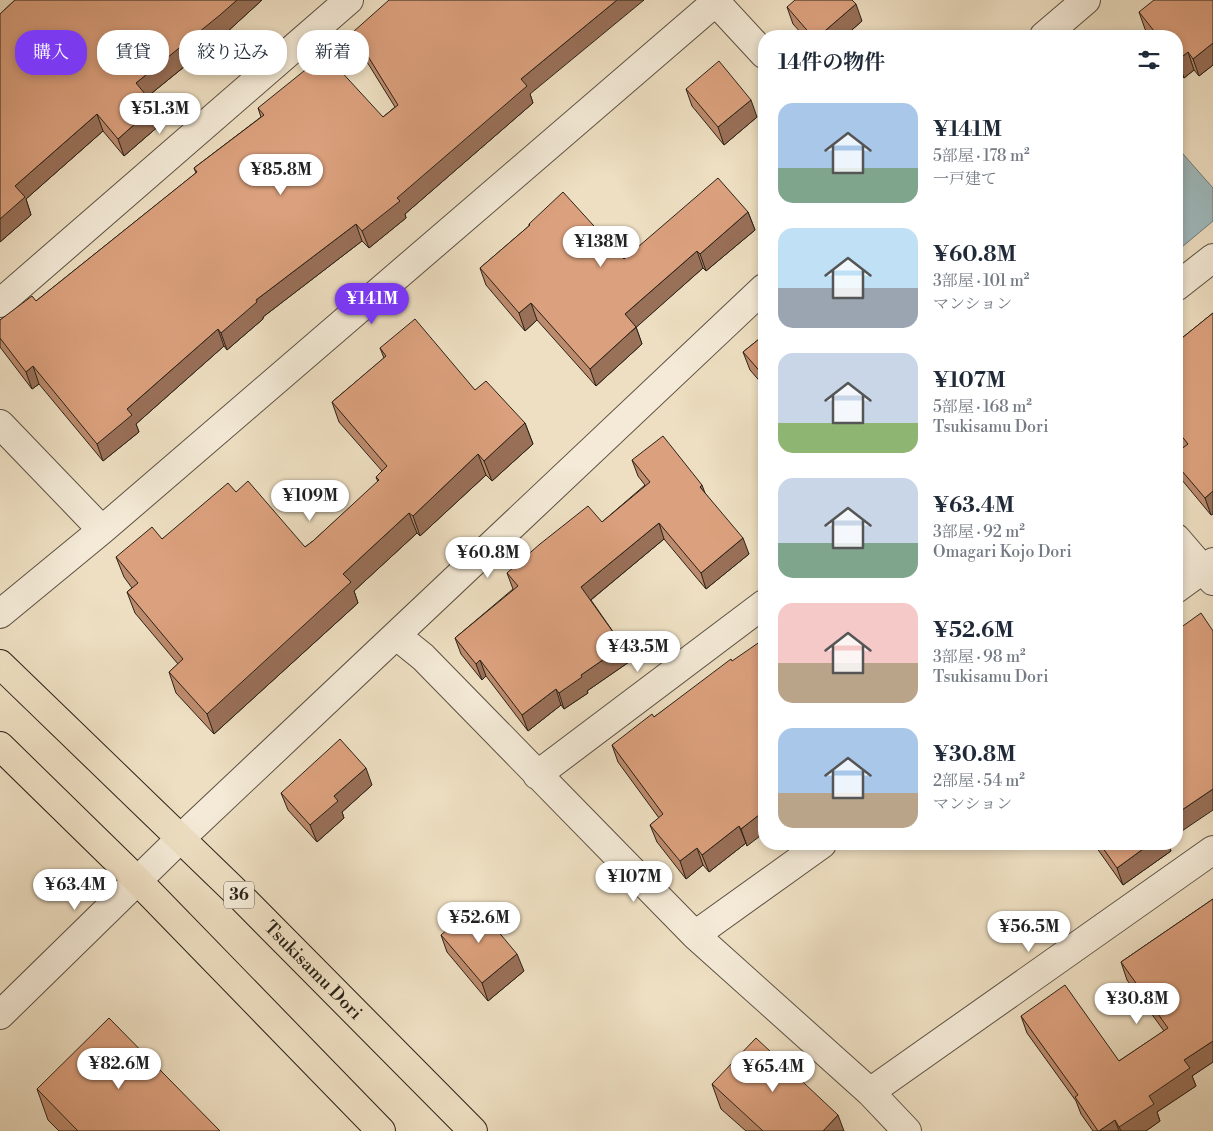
<!DOCTYPE html>
<html lang="ja">
<head>
<meta charset="utf-8">
<style>
  body { margin:0; font-family:"Libre Bodoni","Noto Serif JP",serif; background:#f2f2f3; color:#1f2937; height:100vh; display:flex; flex-direction:column; font-size:19px; white-space:nowrap }
  * { box-sizing:border-box; margin:0 }
  p { font-size:16px; color:#747a83 }
  .icon { flex:none; width:28px; height:28px; fill:none; stroke:currentColor; stroke-width:2; stroke-linecap:round; stroke-linejoin:round }
  .map { position:relative; flex:1; overflow:hidden }
  .drawer { position:absolute; left:758px; top:30px; width:425px; height:820px; display:flex; flex-direction:column; background:#fff; border-radius:20px; box-shadow:0 2px 8px #0003 }
  .drawer>* { flex:none }
  .banner { position:absolute; left:15px; top:30px; width:475px; height:45px; display:flex; gap:10px }
  .price { position:absolute; translate:-50% -42px; padding:0 11px; border-radius:18px; background:#fff; color:#222; font-size:16px; line-height:32px; filter:drop-shadow(0 1px 2px #0008) }
  .price::after { content:''; position:absolute; left:50%; top:30px; width:15px; height:11px; margin-left:-8px; background:inherit; clip-path:polygon(0 0,100% 0,50% 100%) }
  .price.on { background:#7c3aed; color:#fff }
  ul { padding:0; list-style:none }
  li { display:flex; align-items:center; gap:15px; height:125px; padding:0 20px }
  li span { display:grid; place-items:center; flex:none; width:140px; height:100px; border-radius:15px; color:#555 }
  li>.icon { margin-inline-start:auto }
  span .icon { width:60px; height:60px; fill:#fffc; stroke-width:1 }
  li b { font-size:21px }
  h2 { display:flex; justify-content:space-between; align-items:center; height:60px; padding:0 20px; font-size:21px }
  .chip { padding:0 18px; border-radius:20px; background:#fff; box-shadow:0 2px 8px #0003; font-size:18px; line-height:45px }
  .chip.on { background:#7c3aed; color:#fff }
  .map>svg:first-child { display:block }
</style>
</head>
<body>
<div class="map">
<svg width="1213" height="1131" viewBox="0 0 1213 1131">
  <rect width="100%" height="100%" fill="#eedfc2"/>
  <filter id="stains"><feTurbulence type="fractalNoise" baseFrequency=".004" numOctaves="4"/><feColorMatrix values="0 0 0 0 .2 0 0 0 0 .09 0 0 0 0 .02 0 0 0 .5 -.17"/></filter>
  <radialGradient id="worn" r=".72"><stop offset=".6" stop-color="#630" stop-opacity="0"/><stop offset="1" stop-color="#630" stop-opacity=".3"/></radialGradient>
  <path fill="#9fbabe" stroke="#707d7c" d="M1176 146 1213 188V221L1176 252Z"/>
  <g fill="none" stroke-linecap="round" stroke-linejoin="round">
    <g stroke="#5b5142" stroke-width="30">
      <path id="minor" d="M714 0 764 54
        M1044 36 1086 0
        M1176 287 1213 258
        M0 303 349 0
        M0 424 102 530
        M1176 538 1213 581
        M1176 589 1213 562
        M0 614 102 530 718 0
        M397 636 423 657 695 935 870 1092 907 1131
        M537 775 764 604
        M181 838 764 288
        M695 935 822 844
        M870 1092 1213 850"/>
    </g>
    <g stroke="#5b5142" stroke-width="30">
      <path id="tertiary" d="M0 1015 181 838"/>
    </g>
    <g stroke="#2a2218" stroke-width="30">
      <g id="trunk">
        <path id="s1" d="M0 664 243 899 473 1131"/>
        <path d="M0 746 137 880 381 1131"/>
      </g>
    </g>
    <use href="#minor" stroke="#f4ead7" stroke-width="28"/>
    <use href="#tertiary" stroke="#f4ead7" stroke-width="28"/>
    <use href="#trunk" stroke="#eedfc2" stroke-width="28"/>
  </g>
  <path fill="#bc8a6c" stroke="#2a2218" d="M15 0H262L227 32 147 97 161 124 124 156 103 131 26 199 31 215 0 242V14Z
    M1213 0V65L1199 76 1194 70 1184 78 1176 68V36H1150L1145 29 1139 12Z
    M787 7 862 21 845 36H804L793 24Z
    M353 32 530 94 533 103 405 214 406 218 369 248 362 241 263 317V319L227 350 224 346 136 424 139 432 103 461 39 384 32 389 0 347V320L36 301 196 173 194 168 261 117 258 108 383 117 395 107 359 49Z
    M686 89 757 117 724 145 692 106Z
    M748 212 755 230 706 271 703 268 636 327 642 344 596 386 537 320 525 331 486 285 480 268 529 226V224L624 259Z
    M1213 313V514L1211 515 1177 474 1176 472V453L1183 447 1176 438V341L1177 342Z
    M764 335V386L750 370 743 352Z
    M380 348 475 390 525 423 533 444 492 481 486 475 420 536 417 533 354 591 358 603 214 734 176 693 169 672 178 664 135 613 127 592 132 588 124 577 116 557 162 539 236 492 305 547 313 541 378 482 376 477 382 471 339 422 332 402 384 358Z
    M632 460 705 493 749 554 706 589 664 539 591 600 623 646 629 662 587 691 588 693 564 709 561 705 528 731 486 676 482 680 461 654 455 638 513 589 507 573 602 522 645 485 638 476Z
    M732 661 747 846 746 843 709 872 703 865 686 879 657 842 650 825 659 818 618 762 612 745 654 717Z
    M372 785 342 812 344 818 317 842 288 810 281 793Z
    M1094 844H1168L1171 851 1123 885Z
    M1213 899V1062L1192 1076 1196 1086 1157 1112 1160 1121 1146 1131H1093L1081 1114 1076 1101 1027 1033 1021 1016 1119 1061 1164 1031 1127 980 1121 962Z
    M441 935 524 971 488 1001 447 952Z
    M712 1084 844 1131H746L721 1109Z
    M37 1089 220 1131H59L48 1120Z"/>
  <path fill="#997058" stroke="#2a2218" d="M237 0H262L227 32 142 101 136 83Z
    M617 0H644L530 94 533 103 405 214 406 218 369 248 362 231 521 79Z
    M856 4 862 21 845 36H819Z
    M1213 43V65L1199 76 1193 59Z
    M1188 52 1194 70 1184 78 1178 60Z
    M751 100 757 117 724 145 718 127Z
    M155 106 161 124 124 156 118 139Z
    M97 114 103 131 26 199 31 215 0 242V219L15 186Z
    M748 212 755 230 706 271 700 254Z
    M356 224 362 241 263 317V319L227 350 221 333 256 300Z
    M697 251 703 268 631 332 625 314Z
    M531 303 537 320 525 331 519 313Z
    M636 327 642 344 596 386 590 369Z
    M218 329 224 346 136 424 139 432 103 461 97 444 127 409Z
    M33 366 39 384 32 389 26 372Z
    M525 423 533 444 492 481 484 461Z
    M478 454 486 475 420 536 413 516Z
    M702 485 708 501 700 487Z
    M1213 491V514L1211 515 1205 498Z
    M409 513 417 533 354 591 358 603 214 734 207 714 343 574Z
    M659 523 664 539 587 603 581 587Z
    M743 538 749 554 706 589 701 573Z
    M623 646 629 662 587 691 588 693 564 709 559 693 581 675Z
    M480 660 486 676 482 680 476 664Z
    M556 689 561 705 528 731 522 715Z
    M366 768 372 785 342 812 344 818 317 842 310 825 334 796Z
    M1213 789V810L1176 835V814Z
    M764 811V833L747 846 741 829Z
    M739 826 746 843 709 872 702 855Z
    M1150 844H1168L1171 851 1123 885 1117 868Z
    M697 848 703 865 686 879 680 861Z
    M517 954 524 971 488 1001 482 983Z
    M1213 1041V1062L1192 1076 1196 1086 1157 1112 1160 1121 1146 1131H1121L1119 1127 1149 1096 1184 1060Z
    M838 1115 844 1131H823Z
    M1115 1120 1119 1131H1099Z"/>
  <path fill="#dba07d" stroke="#2a2218" d="M15 0H237L220 15 136 83 155 106 118 139 97 114 15 186 25 197 0 219V14Z
    M389 0H617L521 79 527 86 397 198 400 201 362 231 356 224 256 300 257 302 221 333 218 329 127 409 132 415 97 444 33 366 26 372 0 338V320L32 296 36 301 197 172 194 168 264 115 258 108 325 54 383 117 398 105 353 32Z
    M795 0H852L856 4 819 36H812L787 7Z
    M1154 0H1213V43L1193 59 1188 52 1178 60 1176 59V36H1158L1139 12Z
    M910 33 913 36H905Z
    M719 61 751 100 718 127 686 89Z
    M718 178 748 212 700 254 697 251 625 314 636 327 590 369 531 303 519 313 480 268 530 225 529 224 563 192 624 259Z
    M1213 313V491L1205 498 1176 464V453L1188 444 1176 429V341L1177 342Z
    M415 319 475 390 486 381 525 423 484 461 478 454 413 516 409 513 343 574 351 582 207 714 169 672 183 659 127 592 138 583 116 557 152 527 162 539 228 483 236 492 248 481 305 547 313 541 379 480 376 477 387 466 332 402 386 356 380 348Z
    M764 335V376L743 352Z
    M663 436 702 485 700 487 743 538 701 573 659 523 581 587 623 646 581 675 582 677 559 693 556 689 522 715 480 660 476 664 455 638 518 586 507 573 540 544 588 506 602 522 650 482 632 460Z
    M1201 613 1213 631V789L1176 814V631Z
    M764 639V811L741 829 739 826 702 855 697 848 680 861 650 825 663 814 612 745 652 714 654 717 731 659 732 661Z
    M340 739 366 768 334 796 338 801 310 825 281 793Z
    M1100 844H1150L1117 868Z
    M1213 899V1041L1184 1060 1190 1068 1149 1096 1154 1104 1119 1127 1115 1120 1099 1131H1098L1075 1097 1078 1095 1021 1016 1065 985 1119 1061 1168 1028 1121 962Z
    M476 905 517 954 482 983 441 935Z
    M109 1018 220 1131H78L37 1089Z
    M756 1038 838 1115 823 1131H763L712 1084Z"/>
  <g text-anchor="middle" dominant-baseline="central" stroke-width="4.5" stroke-linejoin="round" paint-order="stroke">
    <rect fill="#f4ead7" stroke="#675e51" stroke-width="1" x="224" y="881.5" width="30" height="27" rx="4"/>
    <g font-size="16" font-weight="bold" fill="#2a2218">
      <text x="239" y="895">36</text>
    </g>
    <g font-size="18" fill="#2a2218" stroke="#f4ead7">
      <text stroke="none"><textPath href="#s1" startOffset="438">Tsukisamu Dori</textPath></text>
    </g>
  </g>
  <rect width="100%" height="100%" filter="url(#stains)"/>
  <rect width="100%" height="100%" fill="url(#worn)"/>
</svg>
<b class="price" style="left:160px;top:135px">¥51.3M</b>
<b class="price" style="left:281px;top:196px">¥85.8M</b>
<b class="price" style="left:601px;top:268px">¥138M</b>
<b class="price on" style="left:372px;top:325px">¥141M</b>
<b class="price" style="left:310px;top:522px">¥109M</b>
<b class="price" style="left:488px;top:579px">¥60.8M</b>
<b class="price" style="left:638px;top:673px">¥43.5M</b>
<b class="price" style="left:634px;top:903px">¥107M</b>
<b class="price" style="left:75px;top:911px">¥63.4M</b>
<b class="price" style="left:479px;top:944px">¥52.6M</b>
<b class="price" style="left:1029px;top:953px">¥56.5M</b>
<b class="price" style="left:1137px;top:1025px">¥30.8M</b>
<b class="price" style="left:119px;top:1090px">¥82.6M</b>
<b class="price" style="left:773px;top:1093px">¥65.4M</b>
<div class="banner">
<a class="chip on">購入</a>
<a class="chip">賃貸</a>
<a class="chip">絞り込み</a>
<a class="chip">新着</a>
</div>
<section class="drawer">
<h2>14件の物件<svg class="icon" aria-label="filters" viewBox="0 0 24 24"><path d="M4 7h16M4 17h16"/><circle cx="9" cy="7" r="2"/><circle cx="15" cy="17" r="2"/></svg></h2>
<ul>
<li><span style="background:linear-gradient(#a9c7e8 65%,#7fa58c 0)"><svg class="icon" aria-label="home" viewBox="0 0 24 24"><path d="M3 11l9-7 9 7M6 9v11h12V9"/></svg></span><div><b>¥141M</b><p>5部屋 · 178 m²</p><p>一戸建て</p></div></li>
<li><span style="background:linear-gradient(#bfe0f5 60%,#9aa5b1 0)"><svg class="icon" aria-label="home" viewBox="0 0 24 24"><path d="M3 11l9-7 9 7M6 9v11h12V9"/></svg></span><div><b>¥60.8M</b><p>3部屋 · 101 m²</p><p>マンション</p></div></li>
<li><span style="background:linear-gradient(#c9d6e8 70%,#8fb573 0)"><svg class="icon" aria-label="home" viewBox="0 0 24 24"><path d="M3 11l9-7 9 7M6 9v11h12V9"/></svg></span><div><b>¥107M</b><p>5部屋 · 168 m²</p><p>Tsukisamu Dori</p></div></li>
<li><span style="background:linear-gradient(#c9d6e8 65%,#7fa58c 0)"><svg class="icon" aria-label="home" viewBox="0 0 24 24"><path d="M3 11l9-7 9 7M6 9v11h12V9"/></svg></span><div><b>¥63.4M</b><p>3部屋 · 92 m²</p><p>Omagari Kojo Dori</p></div></li>
<li><span style="background:linear-gradient(#f6c9c9 60%,#b9a48a 0)"><svg class="icon" aria-label="home" viewBox="0 0 24 24"><path d="M3 11l9-7 9 7M6 9v11h12V9"/></svg></span><div><b>¥52.6M</b><p>3部屋 · 98 m²</p><p>Tsukisamu Dori</p></div></li>
<li><span style="background:linear-gradient(#a9c7e8 65%,#b9a48a 0)"><svg class="icon" aria-label="home" viewBox="0 0 24 24"><path d="M3 11l9-7 9 7M6 9v11h12V9"/></svg></span><div><b>¥30.8M</b><p>2部屋 · 54 m²</p><p>マンション</p></div></li>
</ul>
</section>
</div>
</body>
</html>
